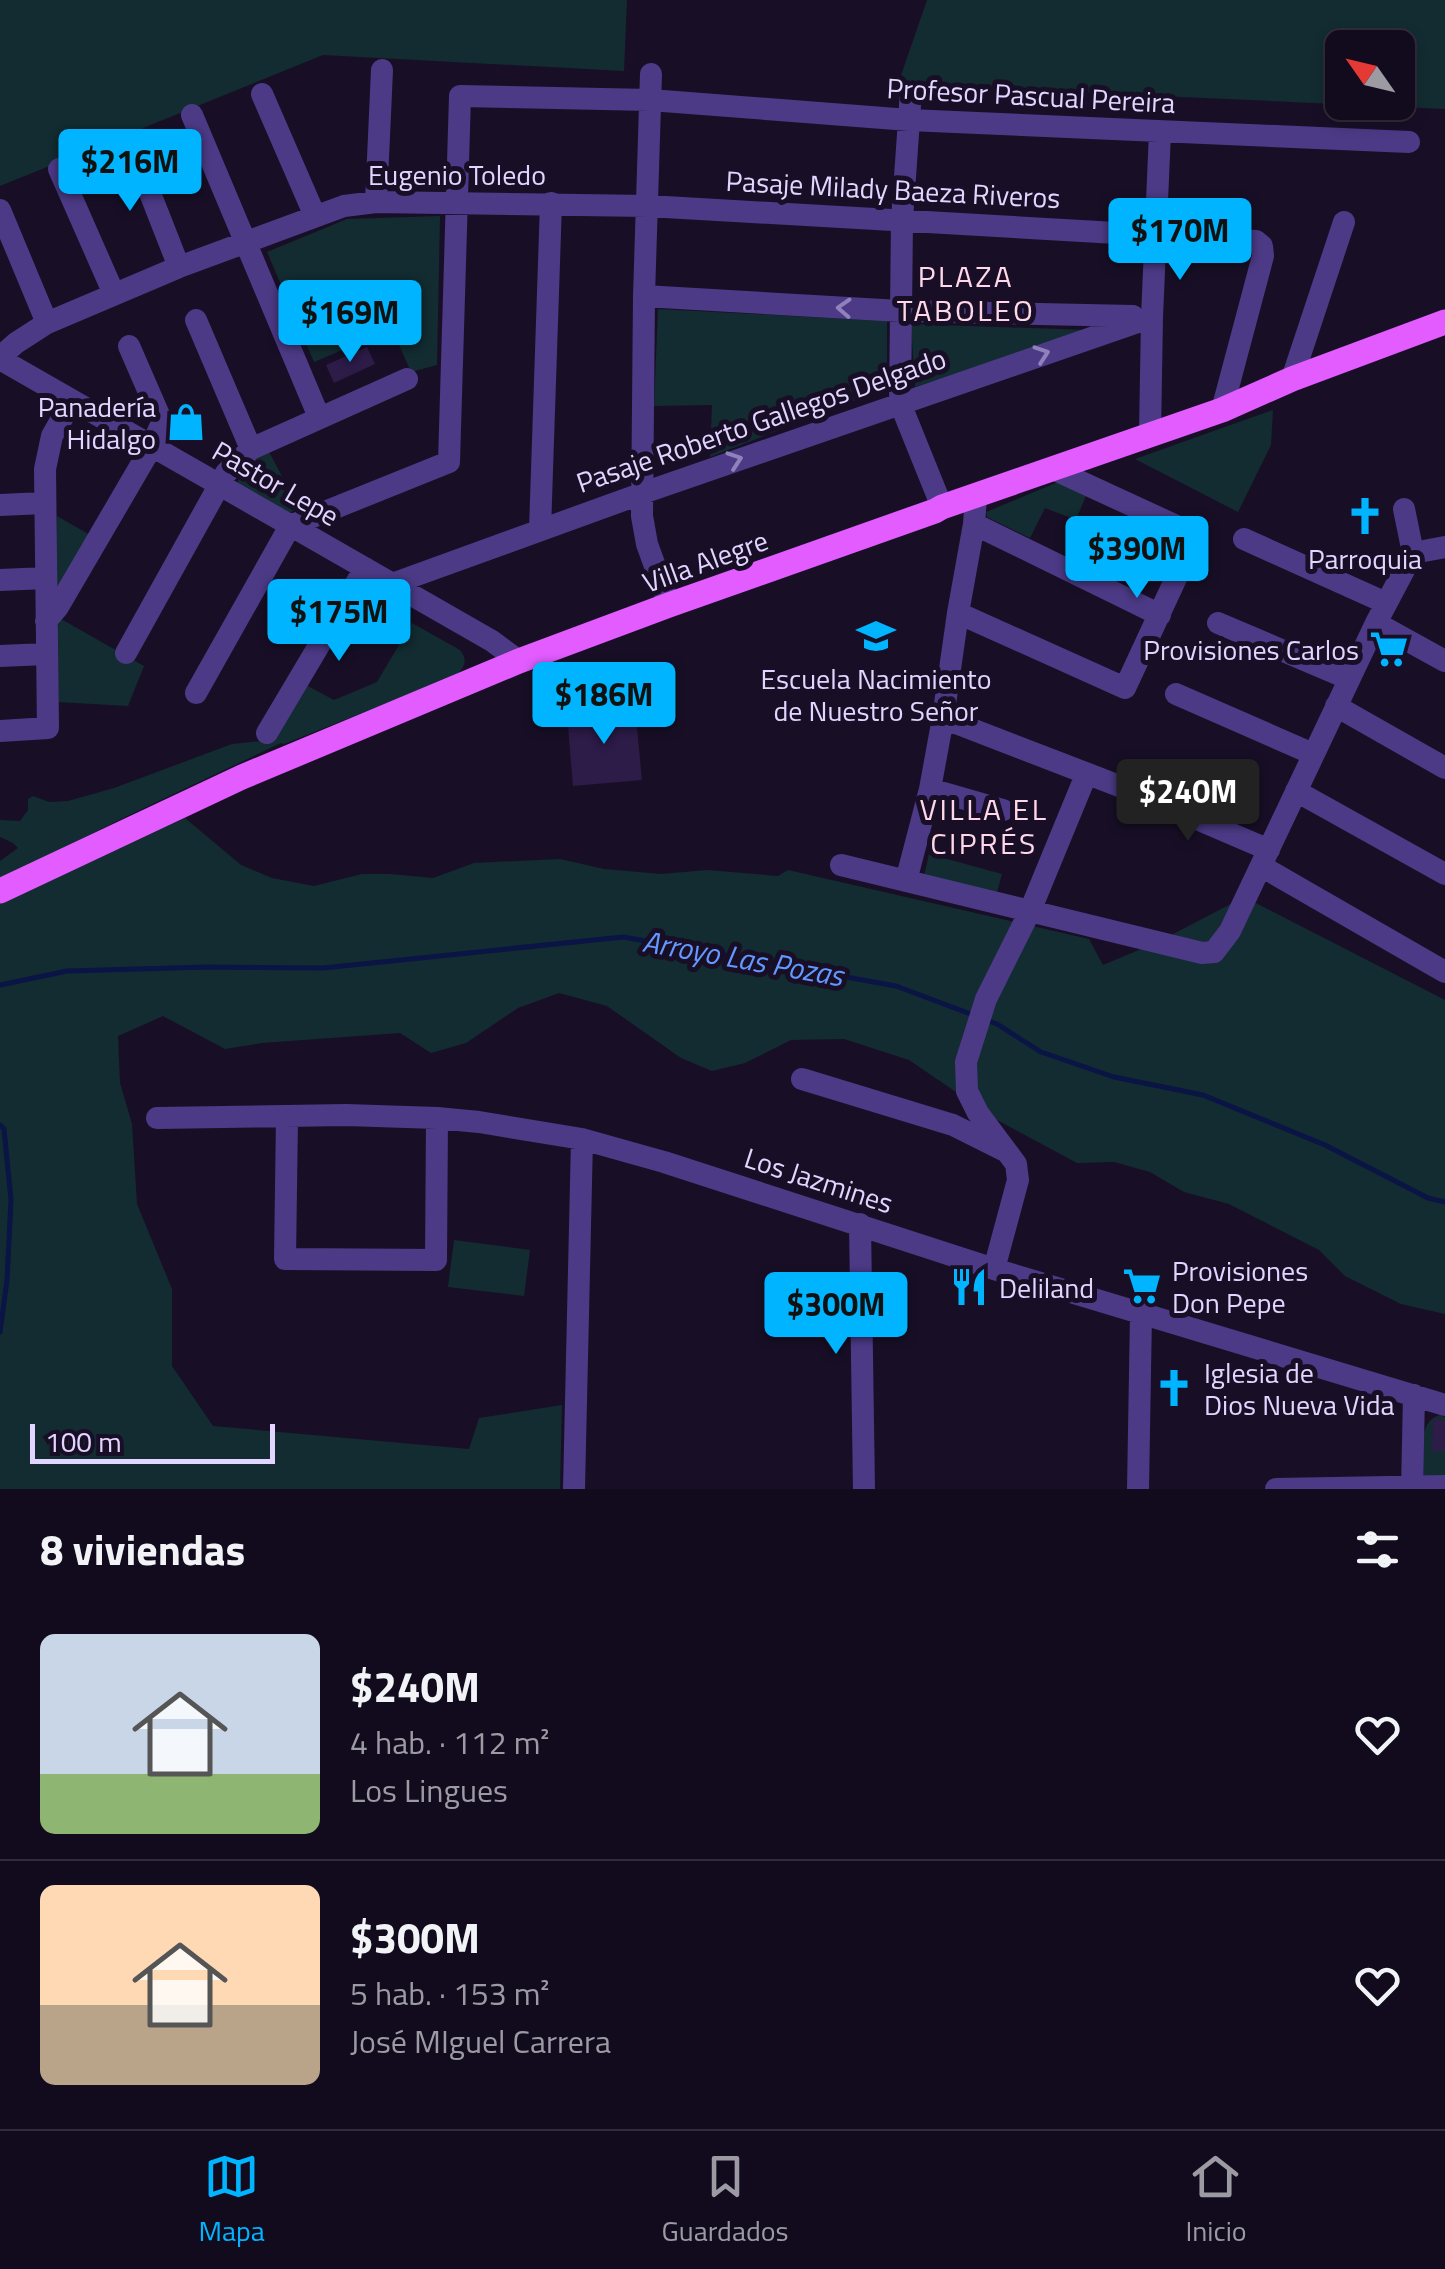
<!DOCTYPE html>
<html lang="es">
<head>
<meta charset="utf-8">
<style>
  body { margin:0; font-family:"Titillium Web",sans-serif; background:#1f192a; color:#f1f3f6; height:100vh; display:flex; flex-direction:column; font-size:38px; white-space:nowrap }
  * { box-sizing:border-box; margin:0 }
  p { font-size:32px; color:#9c9ba4 }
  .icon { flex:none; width:55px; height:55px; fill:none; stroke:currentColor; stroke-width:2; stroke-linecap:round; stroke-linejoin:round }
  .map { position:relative; height:1489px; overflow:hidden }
  .side { display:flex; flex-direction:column; background:#120b1d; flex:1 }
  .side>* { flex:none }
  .needle { width:65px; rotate:304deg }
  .buttons { position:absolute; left:1325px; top:30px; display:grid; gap:20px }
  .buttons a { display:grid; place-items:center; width:90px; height:90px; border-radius:15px; background:#120b1d; box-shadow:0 5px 15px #0003,0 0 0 2px #312b3b; font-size:50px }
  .scale { position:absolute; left:30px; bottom:25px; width:245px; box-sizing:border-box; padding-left:10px; border:5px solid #e2d5ff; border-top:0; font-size:28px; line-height:35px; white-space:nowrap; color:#e2d5ff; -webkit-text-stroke:8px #180f27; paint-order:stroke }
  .price { position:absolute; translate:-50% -85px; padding:0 22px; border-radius:10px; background:#01b4ff; color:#111; font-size:32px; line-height:65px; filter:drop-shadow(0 2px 5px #0008) }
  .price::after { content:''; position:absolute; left:50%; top:60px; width:30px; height:22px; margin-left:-15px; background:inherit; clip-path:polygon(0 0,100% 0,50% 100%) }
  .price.current { background:#222; color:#fff }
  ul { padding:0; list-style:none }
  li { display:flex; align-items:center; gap:30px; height:250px; padding:0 40px }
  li+li { border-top:2px solid #312b3b }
  li span { display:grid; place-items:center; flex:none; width:280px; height:200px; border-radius:15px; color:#555 }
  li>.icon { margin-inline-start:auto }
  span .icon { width:120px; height:120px; fill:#fffc; stroke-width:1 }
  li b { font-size:42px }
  h2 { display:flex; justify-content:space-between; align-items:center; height:120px; padding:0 40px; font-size:42px }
  .tab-bar { display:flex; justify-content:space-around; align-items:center; height:140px; border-top:2px solid #312b3b; background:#120b1d; font-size:28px; color:#9c9ba4 }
  .tab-bar a { display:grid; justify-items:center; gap:5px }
  .tab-bar .current { color:#01b4ff }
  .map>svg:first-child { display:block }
</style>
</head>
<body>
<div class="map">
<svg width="1445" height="1489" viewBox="0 0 1445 1489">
  <rect width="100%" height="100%" fill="#180f27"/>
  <path fill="#122c31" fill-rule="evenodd" d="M0 0H627L624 71 323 55 0 186Z
    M927 0H1445V109L898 84ZM1342 48H1398V102H1342Z
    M440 216 437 365 411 372 392 329 314 362 267 252 347 219Z
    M658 309 887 321V388L710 457 712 405 654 406Z
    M911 324 1088 330 915 387Z
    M1273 410 1271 445 1238 512 1135 459Z
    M267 448 299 508 289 513 238 484C237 465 253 458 267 448Z
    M1063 480 1088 491 1076 520 1045 508 1030 538 987 517 986 512Z
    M57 516 90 535 56 596Z
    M61 619 144 666 128 706 57 702 55 623Z
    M412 623 460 650C468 660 465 666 457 675L284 744 281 743 121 819 0 880V861L18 848 13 843 0 837V820L20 821 28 810V799L33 796 49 802 68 801 114 788 232 744 272 740 306 685 334 700 377 682Z
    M185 818 241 865 272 878 314 886 362 874H390L433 878 474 863 560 859 604 869 661 874 707 870 778 876 788 870 1089 939 1103 965 1158 942 1244 897 1445 1000V1314L1401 1304 1345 1276 1319 1250 1229 1204 1184 1192 1150 1172 1114 1162 1077 1163 997 1120 909 1060 844 1039 791 1040 745 1063 712 1071 681 1058 607 1006 559 993 518 1008 466 1043 431 1053 400 1033 262 1043 225 1049 163 1016 118 1036 120 1083 132 1124 137 1204 172 1289V1366L213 1426 469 1449 479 1418 562 1405 560 1489H0V903Z
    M929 854 1002 874 996 896 924 876Z
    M454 1240 530 1250 524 1296 448 1287Z
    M1440 1415 1445 1417V1483H1430L1422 1474C1423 1455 1417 1421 1440 1415Z"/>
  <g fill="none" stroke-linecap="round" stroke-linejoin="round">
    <path stroke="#0a1445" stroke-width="5" d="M0 985 67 971 208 967 323 968 623 937 896 986 976 1016
      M986 1020 997 1024 1041 1052 1114 1077 1203 1095 1325 1145 1428 1198 1445 1202
      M0 1125 4 1129 11 1200 7 1280 0 1332"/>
  </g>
  <path fill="#2d1b48" d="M367 347 375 364 334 383 326 365Z
    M635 708 642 780 573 786 567 714Z
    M1433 1418 1445 1421V1451H1432Z"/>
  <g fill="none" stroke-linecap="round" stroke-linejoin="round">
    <path stroke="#4c3a86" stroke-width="22" d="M651 74 644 296 642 516 647 544 669 605
      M911 91 902 220 900 403 942 507
      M262 94 315 216
      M192 115 319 417
      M130 142 179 267
      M59 169 114 294
      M376 202 382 70
      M0 210 47 323
      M644 296 900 311 1133 316
      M196 320 251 449
      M0 357 16 343 47 323 179 267 344 206 376 202 648 206 1256 241 1262 246 1263 256 1222 410
      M0 359 492 641 519 661
      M1292 379 1344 222
      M1150 433 1152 317 1160 132
      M0 505 44 503
      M1404 509 1413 553
      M974 524 1160 615
      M540 530 551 203
      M1244 539 1386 603
      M0 580 46 578
      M392 584 643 493 1152 317
      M958 613 1125 688 1196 535 1053 469
      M46 621 58 607 152 446 162 422 129 346
      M1218 623 1349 679
      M1376 623 1445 661
      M126 653 226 473 251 449 407 379
      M0 656 46 654
      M196 693 290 526 449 462 460 96 650 100 909 120 1409 142
      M1176 694 1313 754
      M1336 706 1445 768
      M943 718 1127 789 1269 850
      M0 731 48 728 45 469 52 436 72 401
      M267 733 365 568
      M930 789 1003 810
      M1296 791 1445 874
      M841 865 1202 953 1214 952 1230 931 1376 623 1413 553 1445 547
      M1261 866 1445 972
      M906 881 930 789 943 718 958 613 974 524 976 497
      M802 1079 953 1125 1003 1150
      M287 1117 285 1259 436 1260 437 1118
      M157 1118 346 1115 437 1118 479 1122 582 1139 664 1162 994 1269 1445 1405
      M860 1224 864 1489
      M994 1269 1018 1180 1016 1164 978 1113 967 1091 966 1062 986 999 1030 911 1086 775
      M574 1489 582 1139
      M1138 1489 1141 1314
      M1276 1489 1445 1486
      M1412 1489 1414 1395"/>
    <path stroke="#e25cff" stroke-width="25" d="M0 891 242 777 519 661 669 605 935 511 942 507 1222 410 1292 379 1445 322"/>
  </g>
  <defs><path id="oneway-chevron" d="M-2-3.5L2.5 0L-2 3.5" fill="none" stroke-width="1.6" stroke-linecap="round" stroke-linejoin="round" transform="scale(2.5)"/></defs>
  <g stroke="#9080bc">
    <use href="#oneway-chevron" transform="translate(844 308) rotate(-177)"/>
    <use href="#oneway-chevron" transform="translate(1042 354) rotate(-19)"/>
    <use href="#oneway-chevron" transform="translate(735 460) rotate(-19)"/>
  </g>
  <defs>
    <g id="shop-bare" transform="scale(3)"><path d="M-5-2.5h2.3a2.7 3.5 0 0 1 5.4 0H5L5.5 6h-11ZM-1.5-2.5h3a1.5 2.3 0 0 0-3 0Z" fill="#01b4ff" stroke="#180f27" stroke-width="2.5" paint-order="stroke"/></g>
    <g id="church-bare" transform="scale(3)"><path d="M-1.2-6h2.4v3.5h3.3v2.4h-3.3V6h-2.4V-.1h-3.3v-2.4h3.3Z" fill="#01b4ff" stroke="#180f27" stroke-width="2.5" paint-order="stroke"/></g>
    <g id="school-bare" transform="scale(3)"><path d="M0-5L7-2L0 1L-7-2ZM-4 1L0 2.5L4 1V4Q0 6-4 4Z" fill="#01b4ff" stroke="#180f27" stroke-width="2.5" paint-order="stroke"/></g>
    <g id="supermarket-bare" transform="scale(3)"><path d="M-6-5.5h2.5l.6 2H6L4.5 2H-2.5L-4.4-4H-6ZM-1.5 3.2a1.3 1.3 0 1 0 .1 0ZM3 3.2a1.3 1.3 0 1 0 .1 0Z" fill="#01b4ff" stroke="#180f27" stroke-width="2.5" paint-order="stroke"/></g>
    <g id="restaurant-bare" transform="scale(3)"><path d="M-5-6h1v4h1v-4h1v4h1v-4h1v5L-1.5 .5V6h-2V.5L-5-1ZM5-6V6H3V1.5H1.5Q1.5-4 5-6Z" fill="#01b4ff" stroke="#180f27" stroke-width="2.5" paint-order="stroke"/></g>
  </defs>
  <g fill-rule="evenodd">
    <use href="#shop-bare" x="186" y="422"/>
    <use href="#church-bare" x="1365" y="516"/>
    <use href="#school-bare" x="876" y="636"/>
    <use href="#supermarket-bare" x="1389" y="649"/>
    <use href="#supermarket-bare" x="1142" y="1286"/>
    <use href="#restaurant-bare" x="969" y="1287"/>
    <use href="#church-bare" x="1174" y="1388"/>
  </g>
  <g text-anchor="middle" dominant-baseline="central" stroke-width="10" stroke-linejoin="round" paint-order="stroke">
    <g font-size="28" fill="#e2d5ff" stroke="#180f27">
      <text transform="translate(1031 95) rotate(3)">Profesor Pascual Pereira</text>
      <text x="457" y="174">Eugenio Toledo</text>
      <text transform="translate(893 189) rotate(3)">Pasaje Milady Baeza Riveros</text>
      <text transform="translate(761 420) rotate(-19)">Pasaje Roberto Gallegos Delgado</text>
      <text transform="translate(276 483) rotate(30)">Pastor Lepe</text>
      <text transform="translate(705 561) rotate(-20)">Villa Alegre</text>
      <text transform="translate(819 1180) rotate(18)">Los Jazmines</text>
    </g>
    <g font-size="28" fill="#e2d5ff" stroke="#180f27" text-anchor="start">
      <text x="156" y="406" text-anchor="end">Panadería<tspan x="156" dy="32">Hidalgo</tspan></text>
      <text x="1365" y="558" text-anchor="middle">Parroquia</text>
      <text x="1359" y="649" text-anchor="end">Provisiones Carlos</text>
      <text x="876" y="678" text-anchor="middle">Escuela Nacimiento<tspan x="876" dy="32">de Nuestro Señor</tspan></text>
      <text x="1172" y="1270">Provisiones<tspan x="1172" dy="32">Don Pepe</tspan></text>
      <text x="999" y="1287">Deliland</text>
      <text x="1204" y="1372">Iglesia de<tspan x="1204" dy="32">Dios Nueva Vida</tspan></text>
    </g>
    <g font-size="30" letter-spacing="2.5" fill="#ffd7e9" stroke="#180f27">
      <text x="966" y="276">PLAZA<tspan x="966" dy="34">TABOLEO</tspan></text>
      <text x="984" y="809">VILLA EL<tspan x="984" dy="34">CIPRÉS</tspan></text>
    </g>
    <g font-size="30" font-style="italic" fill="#6398ff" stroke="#180f27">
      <text transform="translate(743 958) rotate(10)">Arroyo Las Pozas</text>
    </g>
  </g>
</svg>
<div class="buttons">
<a><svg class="needle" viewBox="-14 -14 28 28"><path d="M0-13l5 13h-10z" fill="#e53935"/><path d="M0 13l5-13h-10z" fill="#9c9ba4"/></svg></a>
</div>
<div class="scale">100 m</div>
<b class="price" style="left:130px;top:214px">$216M</b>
<b class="price" style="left:1180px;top:283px">$170M</b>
<b class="price" style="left:350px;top:365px">$169M</b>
<b class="price" style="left:1137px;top:601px">$390M</b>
<b class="price" style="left:339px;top:664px">$175M</b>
<b class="price" style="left:604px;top:747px">$186M</b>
<b class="price current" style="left:1188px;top:844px">$240M</b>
<b class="price" style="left:836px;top:1357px">$300M</b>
</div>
<section class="side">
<h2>8 viviendas<svg class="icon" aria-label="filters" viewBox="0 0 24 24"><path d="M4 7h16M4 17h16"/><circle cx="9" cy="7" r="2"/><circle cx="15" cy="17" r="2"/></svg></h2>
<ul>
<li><span style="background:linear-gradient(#c9d6e8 70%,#8fb573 0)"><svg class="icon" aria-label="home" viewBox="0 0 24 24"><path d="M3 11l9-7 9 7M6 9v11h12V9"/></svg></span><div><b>$240M</b><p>4 hab. · 112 m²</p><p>Los Lingues</p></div><svg class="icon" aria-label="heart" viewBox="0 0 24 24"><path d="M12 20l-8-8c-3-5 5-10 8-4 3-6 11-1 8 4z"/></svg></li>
<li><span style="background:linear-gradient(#ffd9b3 60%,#b9a48a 0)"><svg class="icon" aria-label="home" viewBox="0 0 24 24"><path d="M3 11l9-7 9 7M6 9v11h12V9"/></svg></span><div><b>$300M</b><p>5 hab. · 153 m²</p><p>José MIguel Carrera</p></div><svg class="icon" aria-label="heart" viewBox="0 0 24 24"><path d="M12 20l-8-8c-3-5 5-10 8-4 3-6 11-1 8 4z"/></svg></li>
</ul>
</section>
<nav class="tab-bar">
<a class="current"><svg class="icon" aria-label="map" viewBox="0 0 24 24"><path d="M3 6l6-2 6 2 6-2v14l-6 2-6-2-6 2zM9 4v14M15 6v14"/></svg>Mapa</a>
<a><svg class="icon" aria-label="saved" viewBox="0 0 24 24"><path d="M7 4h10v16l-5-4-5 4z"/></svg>Guardados</a>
<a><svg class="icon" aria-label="home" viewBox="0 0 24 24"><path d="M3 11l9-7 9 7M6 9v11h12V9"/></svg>Inicio</a>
</nav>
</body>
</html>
